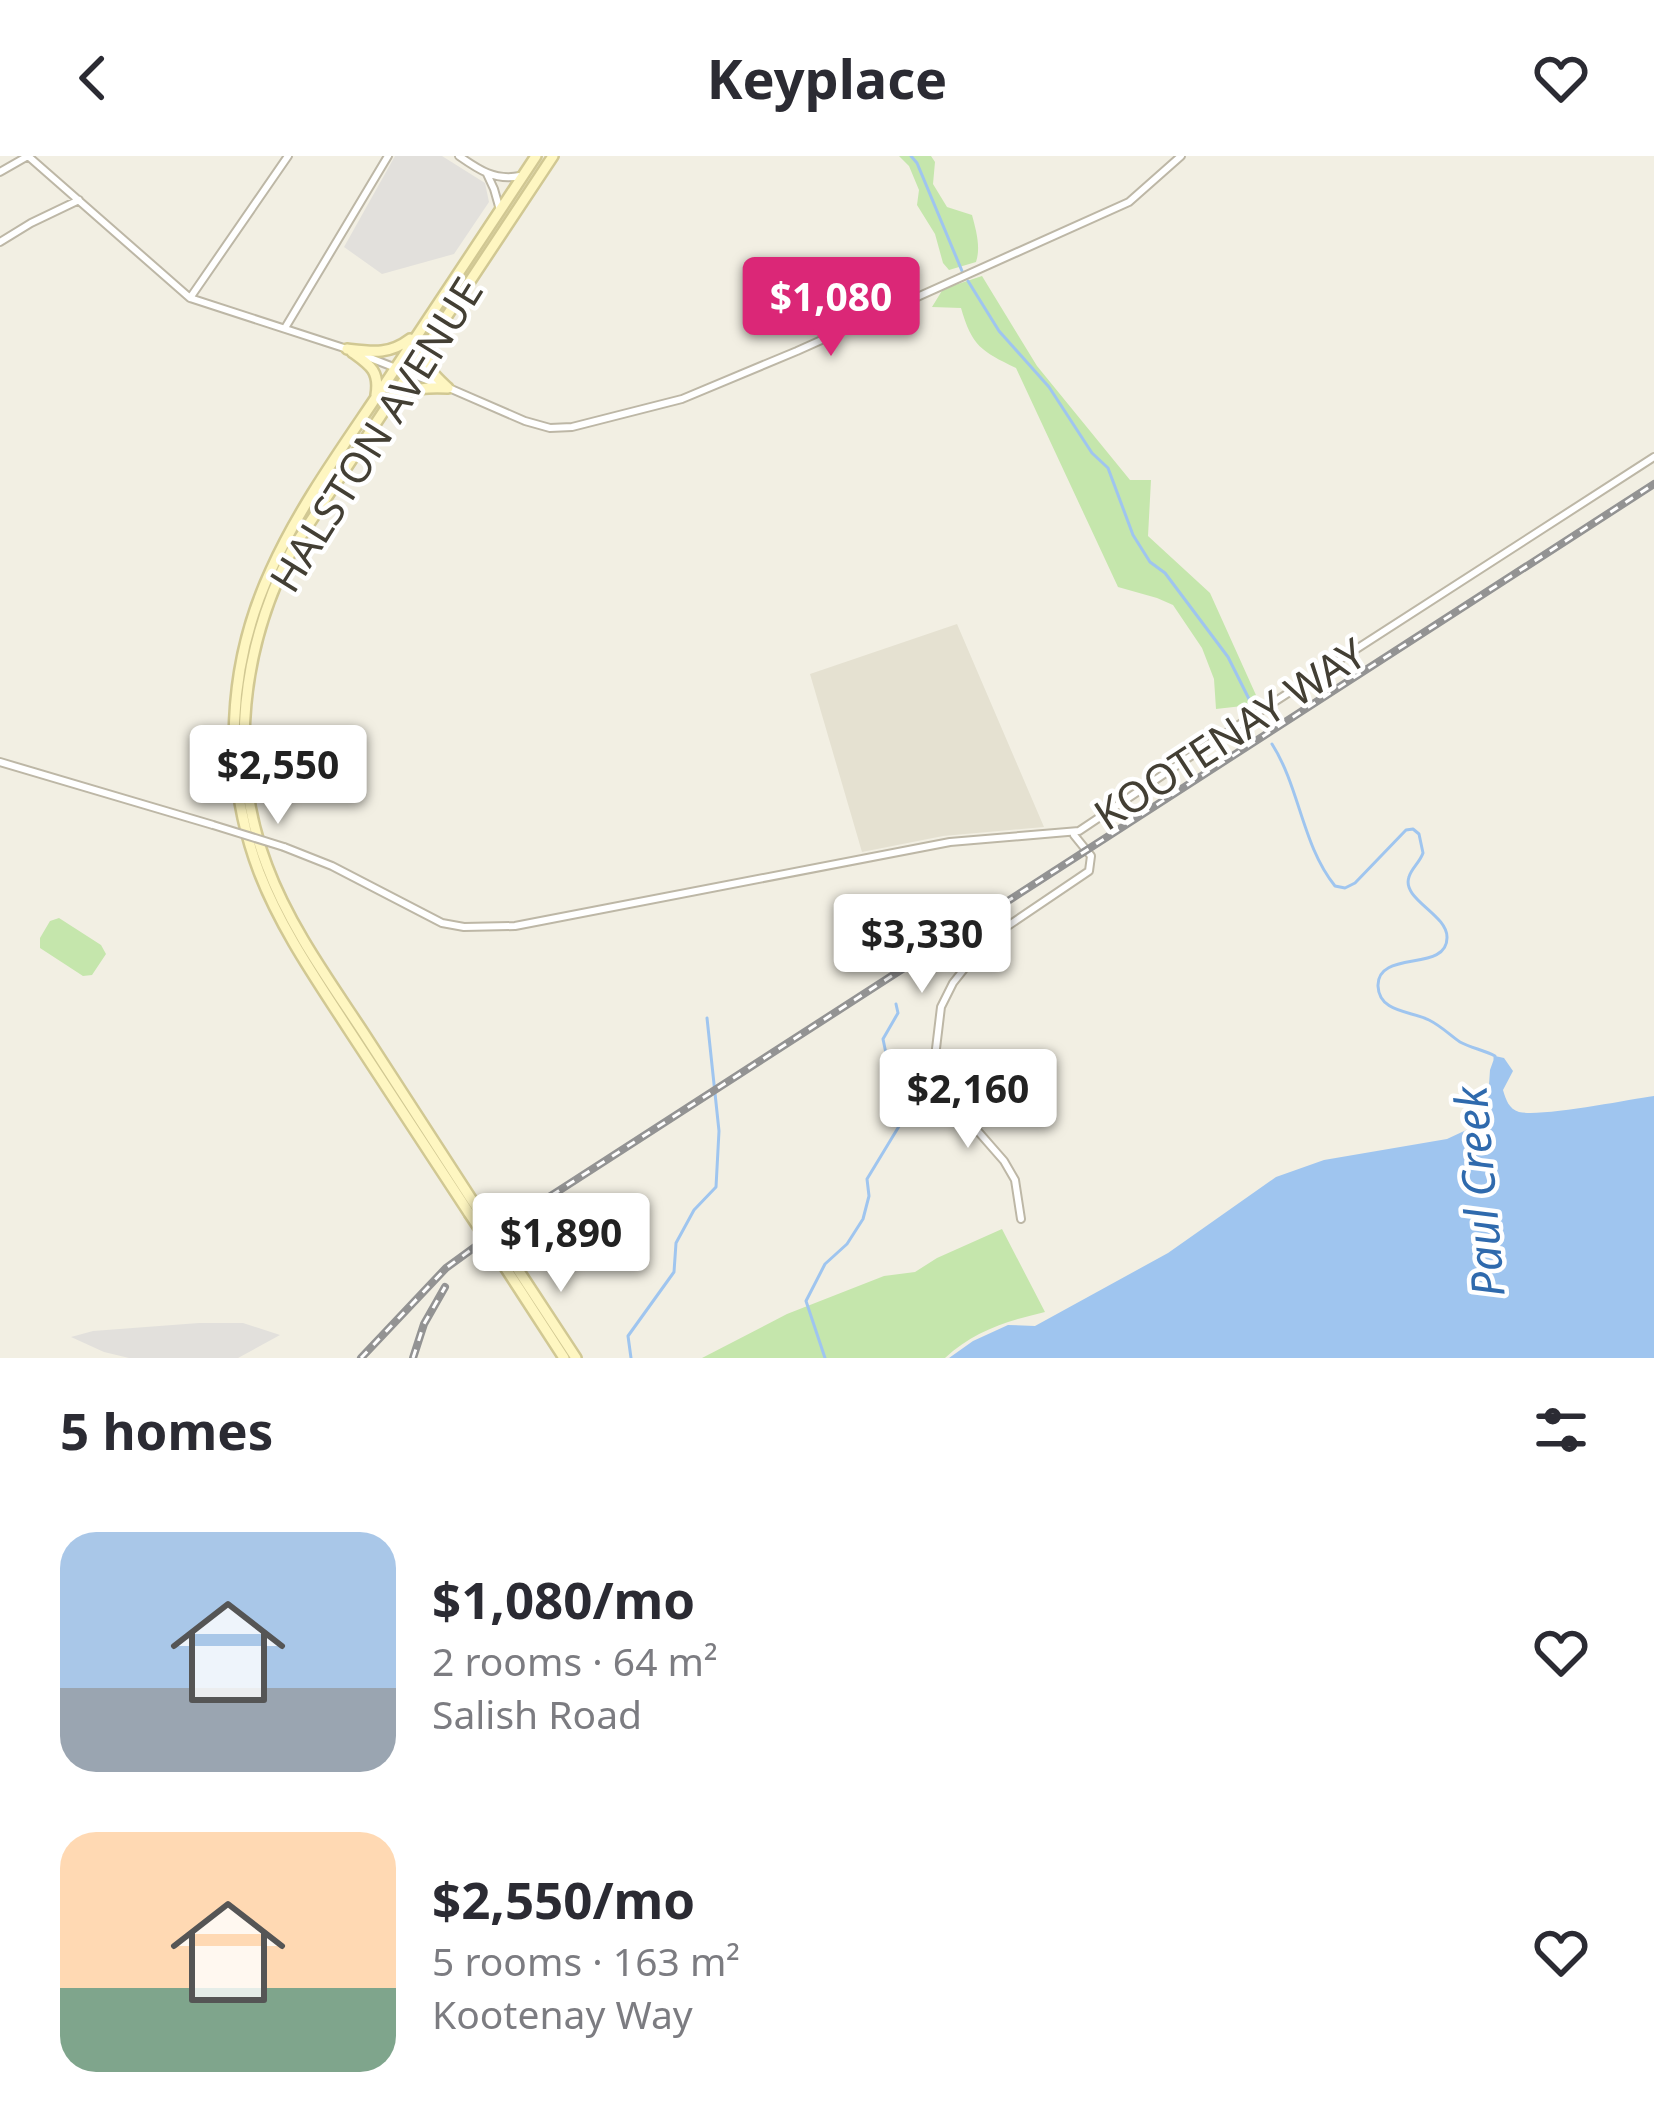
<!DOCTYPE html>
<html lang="en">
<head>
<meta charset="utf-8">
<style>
  body { margin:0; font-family:"Noto Sans",sans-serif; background:#f7f7f7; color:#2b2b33; height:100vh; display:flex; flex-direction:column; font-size:45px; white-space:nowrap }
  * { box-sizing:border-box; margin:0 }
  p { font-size:39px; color:#7c7c81 }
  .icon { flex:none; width:66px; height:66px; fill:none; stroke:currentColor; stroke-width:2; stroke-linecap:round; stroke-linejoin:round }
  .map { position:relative; height:1202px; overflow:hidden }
  .sheet { display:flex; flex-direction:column; background:#fff; flex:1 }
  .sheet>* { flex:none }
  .price { position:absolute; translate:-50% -102px; padding:0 27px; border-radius:12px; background:#fff; color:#222; font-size:39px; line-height:78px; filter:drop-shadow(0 3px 6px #0008) }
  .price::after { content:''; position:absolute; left:50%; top:72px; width:36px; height:27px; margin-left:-18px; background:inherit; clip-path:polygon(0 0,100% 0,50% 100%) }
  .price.current { background:#db2777; color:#fff }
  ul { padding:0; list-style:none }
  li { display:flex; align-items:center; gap:36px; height:300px; padding:0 60px }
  li span { display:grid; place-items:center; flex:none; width:336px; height:240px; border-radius:36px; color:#555 }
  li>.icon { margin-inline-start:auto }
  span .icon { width:144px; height:144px; fill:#fffc; stroke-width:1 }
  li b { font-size:51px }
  h2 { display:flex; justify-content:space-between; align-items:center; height:144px; padding:0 60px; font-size:51px }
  header { display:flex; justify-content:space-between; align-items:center; height:156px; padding:0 60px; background:#fff; font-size:54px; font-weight:700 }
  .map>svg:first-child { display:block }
</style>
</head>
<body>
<header><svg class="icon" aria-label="back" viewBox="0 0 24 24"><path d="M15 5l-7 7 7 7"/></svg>Keyplace<svg class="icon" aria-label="heart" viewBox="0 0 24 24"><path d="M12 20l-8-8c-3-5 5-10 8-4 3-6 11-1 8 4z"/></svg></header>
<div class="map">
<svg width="1654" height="1202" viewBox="0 0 1654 1202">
  <rect width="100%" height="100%" fill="#f2efe3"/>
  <path fill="#e5e1d1" d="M957 468 1044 671 943 680 862 696 810 518Z"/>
  <path fill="#c5e6ac" d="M899 0H931L935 6 933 28 947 51 972 59C976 74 981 91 976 106L949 114 943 107 935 78 917 49 919 34 909 10Z
    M982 120 1037 210 1130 324H1151L1148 380 1210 437 1260 548 1216 553 1214 523 1202 492 1173 449 1157 442 1118 431 1016 212C981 195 972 190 961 152L932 151 943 133Z
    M59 762 101 789 106 798 92 819 83 820 40 792V782L50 765Z
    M1002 1073 1045 1156C1007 1165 974 1175 945 1202H702L787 1158 884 1120 915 1116 937 1102Z"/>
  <path fill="#e2e0dc" d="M395 0H442L485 27 489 46 454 98 382 118 344 91Z
    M199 1167H243L280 1179 238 1202H129L104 1196 71 1181 93 1175Z"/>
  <path fill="#9fc5ef" d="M1495 900 1504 902 1513 915 1503 934C1506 944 1509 953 1519 956 1542 961 1626 944 1654 940V1202H949L973 1185 1008 1169 1035 1170 1168 1097 1276 1021 1324 1004 1447 983 1477 969 1487 959 1490 914Z"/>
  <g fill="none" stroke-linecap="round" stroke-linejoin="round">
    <path stroke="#9fc5ef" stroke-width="3" d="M911 0 917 7 962 115
      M968 125 999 175 1049 231 1092 297 1108 312 1133 379 1150 406 1165 417 1228 501 1251 547
      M1272 588C1300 632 1302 689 1335 730L1345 732 1355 727 1406 674 1413 673 1419 678 1423 697C1420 706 1411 713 1409 721 1401 743 1447 758 1447 781 1448 817 1377 793 1378 830 1379 857 1412 855 1429 864 1441 870 1450 879 1460 886 1471 892 1484 894 1495 900V903
      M631 1202 628 1180 674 1116 676 1087 694 1054 716 1031 719 975 707 862
      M825 1202 806 1145 825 1108 847 1088 863 1063 869 1040 867 1023 904 962 905 935 888 907 883 883 898 857 896 848"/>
    <g stroke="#bdb7a6" stroke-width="10">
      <path id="street" d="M28 0 190 142 347 193
        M459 0C479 14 495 25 520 20
        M0 16 28 0
        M487 18 494 33 500 54
        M0 86 31 67 79 44
        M190 142 288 0
        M285 172 388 0
        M360 198 437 228
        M449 232 525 265 550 272 572 271 682 243 797 195 1129 46 1181 0
        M0 606 213 669
        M284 691 332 710 442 767 464 771 515 770 950 686 1079 675 1203 592 1654 301
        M1021 1063 1015 1024 1004 1005 969 965 936 937 932 926 941 851 953 827 987 784 1089 715 1091 700 1074 679"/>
    </g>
    <g stroke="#d1c893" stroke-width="14">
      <path id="secondary" d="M429 192C422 210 436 221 448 232
        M347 193C372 196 389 199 410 183
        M352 196C370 209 380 215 376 239
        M397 245C413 231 429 231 448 232
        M477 1052C439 993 401 934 363 876 328 823 289 769 267 710 227 605 242 489 293 392L553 0
        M469 1057C429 996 389 935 349 874 316 823 281 773 259 716 222 618 227 509 271 414 300 349 345 288 385 228 435 152 485 76 536 0
        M509 1100 576 1202
        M501 1105 564 1202"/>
    </g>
    <use href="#street" stroke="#fff" stroke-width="6"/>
    <use href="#secondary" stroke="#fef6c1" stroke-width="9"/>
    <g stroke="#939393" stroke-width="8">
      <path id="rail" d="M361 1202 446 1112 501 1072 1654 328
        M413 1202 424 1168 445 1131"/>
    </g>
    <use href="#rail" stroke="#fff" stroke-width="3" stroke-dasharray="9" stroke-linecap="butt"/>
    <g stroke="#bdb7a6" stroke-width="10" stroke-linecap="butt">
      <path id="street-bridge" d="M213 669 284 691"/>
    </g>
    <g stroke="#d1c893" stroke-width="14" stroke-linecap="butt">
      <path id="secondary-bridge" d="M477 1052 509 1100
        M469 1057 501 1105"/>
    </g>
    <use href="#street-bridge" stroke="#fff" stroke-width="6"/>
    <use href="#secondary-bridge" stroke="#fef6c1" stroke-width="9"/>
  </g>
  <g text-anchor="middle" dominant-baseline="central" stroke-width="9" stroke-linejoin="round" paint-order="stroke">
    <g font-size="42" fill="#433f34" stroke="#fff">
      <text transform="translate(375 278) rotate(-58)">HALSTON AVENUE</text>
      <text transform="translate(1229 577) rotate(-33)">KOOTENAY WAY</text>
    </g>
    <g font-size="45" font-style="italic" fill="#2f6aad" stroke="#fff">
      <text transform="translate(1478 1036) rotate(-95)">Paul Creek</text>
    </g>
  </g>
</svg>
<b class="price current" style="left:831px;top:203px">$1,080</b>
<b class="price" style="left:278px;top:671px">$2,550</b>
<b class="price" style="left:922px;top:840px">$3,330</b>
<b class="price" style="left:968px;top:995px">$2,160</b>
<b class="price" style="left:561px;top:1139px">$1,890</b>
</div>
<section class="sheet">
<h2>5 homes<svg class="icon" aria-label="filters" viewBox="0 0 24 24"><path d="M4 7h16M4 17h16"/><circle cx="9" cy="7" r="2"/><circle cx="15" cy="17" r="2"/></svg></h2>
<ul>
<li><span style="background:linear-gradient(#a9c7e8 65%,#9aa5b1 0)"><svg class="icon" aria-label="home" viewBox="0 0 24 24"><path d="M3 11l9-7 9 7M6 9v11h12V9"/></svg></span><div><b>$1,080/mo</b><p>2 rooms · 64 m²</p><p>Salish Road</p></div><svg class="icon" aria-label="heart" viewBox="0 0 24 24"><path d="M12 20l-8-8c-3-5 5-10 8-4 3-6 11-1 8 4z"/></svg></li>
<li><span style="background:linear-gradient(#ffd9b3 65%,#7fa58c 0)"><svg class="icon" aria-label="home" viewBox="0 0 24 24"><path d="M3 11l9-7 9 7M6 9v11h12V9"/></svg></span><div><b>$2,550/mo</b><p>5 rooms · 163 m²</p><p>Kootenay Way</p></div><svg class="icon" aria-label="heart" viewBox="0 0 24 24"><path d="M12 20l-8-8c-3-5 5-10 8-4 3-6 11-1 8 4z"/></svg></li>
</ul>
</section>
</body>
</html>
